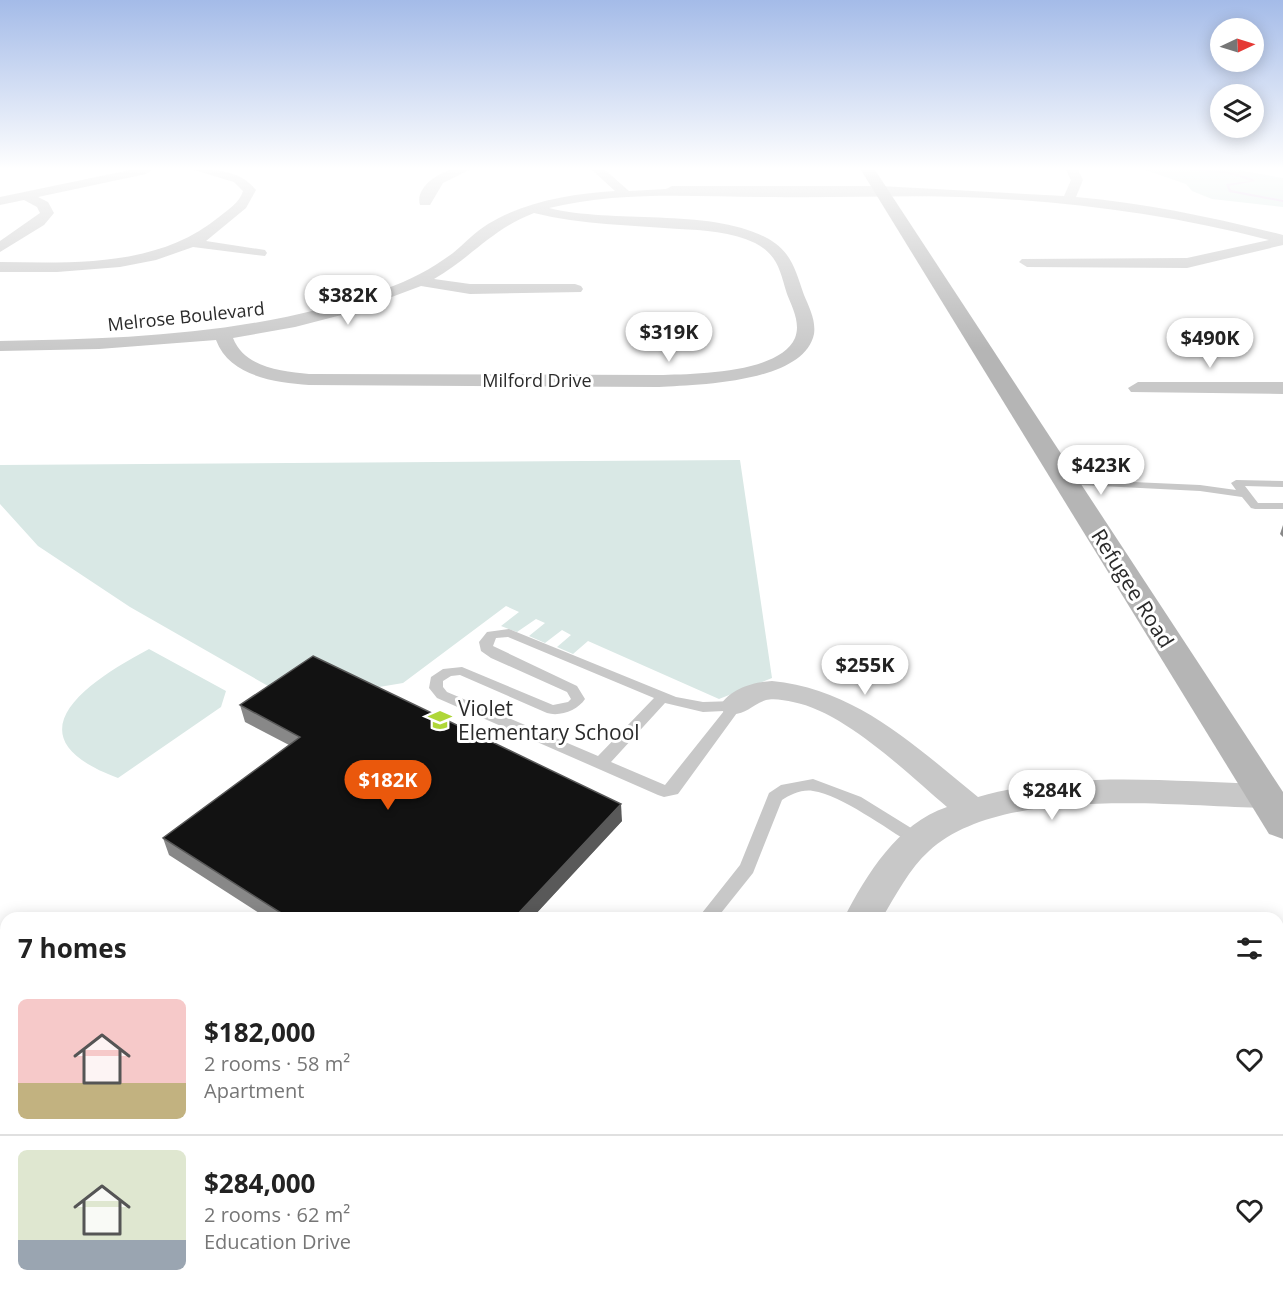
<!DOCTYPE html>
<html lang="en">
<head>
<meta charset="utf-8">
<style>
  body { margin:0; font-family:"Open Sans",sans-serif; background:#f2f2f2; color:#222; height:100vh; display:flex; flex-direction:column; font-size:22px; white-space:nowrap }
  * { box-sizing:border-box; margin:0 }
  p { font-size:20px; color:#767676 }
  .icon { flex:none; width:33px; height:33px; fill:none; stroke:currentColor; stroke-width:2; stroke-linecap:round; stroke-linejoin:round }
  .map { position:relative; flex:1; overflow:hidden }
  .drawer { position:absolute; left:0px; top:912px; width:1284px; height:384px; display:flex; flex-direction:column; background:#fff; border-radius:18px 18px 0 0; box-shadow:0 3px 15px #0003 }
  .drawer>* { flex:none }
  .needle { width:39px; rotate:86deg }
  .tools { position:absolute; left:1210px; top:18px; display:grid; gap:12px }
  .tools a { display:grid; place-items:center; width:54px; height:54px; border-radius:50%; background:#fff; box-shadow:0 3px 15px #0003; font-size:30px }
  .price { position:absolute; translate:-50% -51px; padding:0 14px; border-radius:21px; background:#fff; color:#222; font-size:20px; line-height:39px; filter:drop-shadow(0 2px 3px #0008) }
  .price::after { content:''; position:absolute; left:50%; top:36px; width:18px; height:14px; margin-left:-9px; background:inherit; clip-path:polygon(0 0,100% 0,50% 100%) }
  .price.active { background:#ea580c; color:#fff }
  ul { padding:0; list-style:none }
  li { display:flex; align-items:center; gap:18px; height:150px; padding:0 18px }
  li+li { border-top:2px solid #e0e0e0 }
  li span { display:grid; place-items:center; flex:none; width:168px; height:120px; border-radius:9px; color:#555 }
  li>.icon { margin-inline-start:auto }
  span .icon { width:72px; height:72px; fill:#fffc; stroke-width:1 }
  li b { font-size:26px }
  h2 { display:flex; justify-content:space-between; align-items:center; height:72px; padding:0 18px; font-size:26px }
  .map>svg:first-child { display:block }
</style>
</head>
<body>
<div class="map">
<svg width="1283" height="1296" viewBox="0 0 1283 1296">
  <rect width="100%" height="100%" fill="#fff"/>
  <path fill="#d9e8e5" d="M1145 170H1238L1283 178V207L1212 199 1192 191 1186 184Z
    M740 460 772 678 719 699 588 641 573 654 557 647 571 635 562 630 545 643 529 636 545 623 536 619 517 632 501 626 519 612 506 606 403 683 367 689 275 690 130 607 38 546 0 504V465Z
    M149 649 226 691 221 707 118 778C7 737 85 683 149 649Z"/>
  <g fill="none" stroke-linecap="round" stroke-linejoin="round">
    <path fill="#dec6e7" fill-rule="evenodd" d="M1189 170C1212 170 1235 170 1256 181L1229 186 1231 190 1283 200V202L1229 192 1226 184 1250 181C1231 172 1211 171 1190 171Z"/>
    <path fill="#c8c8c8" fill-rule="evenodd" d="M1065 479 1200 485 1236 490 1231 483 1236 480 1283 481V487L1245 486 1258 503H1283V509H1255L1251 508 1242 497 1200 491 1061 484 1060 482Z
      M509 629 676 697 703 702 735 701 742 706 678 794 664 797 658 795 437 698 429 688 431 677 443 669 462 667 553 705 568 702 571 699 567 692 491 658 481 651 479 642 487 632ZM508 637 654 698 598 756 447 692 443 687V681L451 676 460 675 547 713C560 717 578 710 585 699L577 686 493 646 496 638ZM665 703 703 712 724 711 665 785 611 762Z
      M813 779 861 797 924 836 926 840 924 844 918 846 912 844C887 829 841 795 813 791 802 789 790 795 782 800L753 873 717 918H698L740 865 769 793 781 785Z"/>
    <path fill="#c8c8c8" fill-rule="evenodd" d="M130 170H152L146 174 38 197 48 202 54 213 44 225 0 252V241L40 213 37 207 24 200 0 205V197Z
      M194 170C217 169 241 171 256 190L246 208 206 241 265 250 267 253 265 256 193 247 156 260 120 267 57 272H0V262C75 263 158 267 219 217 228 210 240 202 243 191L234 182Z
      M450 170H469L443 183 430 205H420C415 188 437 174 450 170Z
      M592 170H605L629 191 666 189 672 186H880L1064 196 1071 180 1066 170H1078L1083 180 1076 197C1146 203 1215 218 1283 235V245L1187 268 1027 267 1019 262 1022 259 1187 258 1269 240C1176 216 1083 203 987 198 916 194 846 198 775 197 701 197 621 190 549 208 613 224 708 208 765 237 791 250 795 269 804 295 809 307 816 320 814 334 804 383 697 385 659 387L309 385C275 382 230 377 216 340L99 349 0 351V341C131 339 261 334 385 289 409 281 433 268 453 253 465 243 475 232 488 224 526 201 571 194 615 191ZM534 213C582 225 630 225 679 229 703 230 732 232 755 243 778 255 780 271 787 294 792 307 801 323 795 338 779 374 692 374 659 375L309 374C281 371 245 368 233 338L295 327 349 313 421 286 470 294 581 292 583 289 581 286 575 284H470L434 279C472 257 492 229 534 213Z
      M1138 382H1283V394L1131 392 1128 388Z
      M772 681C856 689 915 746 978 797 1070 770 1171 782 1265 784L1277 788 1282 796 1277 804 1265 808C1173 806 1000 785 929 851 909 869 896 895 882 918H844C867 874 897 824 947 807 907 773 845 712 793 702 785 700 773 698 766 700 749 706 744 718 724 713L720 706C730 689 753 682 772 681Z
      M606 1290H658L656 1296H604Z"/>
    <path fill="#b5b5b5" fill-rule="evenodd" d="M861 170H875L1283 792V839L1269 834Z"/>
  </g>
  <path fill="#888" d="M1283 525V537L1280 534Z
    M240 705 622 821 532 918H267L169 855 163 838 289 745 245 722Z"/>
  <path fill="#595959" d="M621 804 622 821 532 918H514Z"/>
  <path fill="#121212" stroke="#595959" stroke-width="1.5" d="M313 656 621 804 514 918H289L163 838 300 737 240 705Z"/>
  <linearGradient id="sky" x2="0" y2="1"><stop stop-color="#a4bbe8"/><stop offset="0.48" stop-color="#fff"/><stop offset="1" stop-color="#fff" stop-opacity="0"/></linearGradient>
  <rect width="1283" height="351" fill="url(#sky)"/>
  <defs>
    <g id="school-bare" transform="scale(1.8)"><path d="M0-5L7-2L0 1L-7-2ZM-4 1L0 2.5L4 1V4Q0 6-4 4Z" fill="#afd738" stroke="#fff" stroke-width="2.5" paint-order="stroke"/></g>
  </defs>
  <g fill-rule="evenodd">
    <use href="#school-bare" x="440" y="720"/>
  </g>
  <g text-anchor="middle" dominant-baseline="central" stroke-width="6" stroke-linejoin="round" paint-order="stroke">
    <g font-size="18" fill="#2b2b2b" stroke="#fff">
      <text transform="translate(186 316) rotate(-6)">Melrose Boulevard</text>
      <text x="537" y="380">Milford Drive</text>
    </g>
    <g font-size="21" fill="#2b2b2b" stroke="#fff">
      <text transform="translate(1133 588) rotate(58)">Refugee Road</text>
    </g>
    <g font-size="21" fill="#2b2b2b" stroke="#fff" text-anchor="start">
      <text x="458" y="708">Violet<tspan x="458" dy="24">Elementary School</tspan></text>
    </g>
  </g>
</svg>
<div class="tools">
<a><svg class="needle" viewBox="-14 -14 28 28"><path d="M0-13l5 13h-10z" fill="#e53935"/><path d="M0 13l5-13h-10z" fill="#767676"/></svg></a>
<a><svg class="icon" aria-label="layers" viewBox="0 0 24 24"><path d="M12 4l9 5-9 5-9-5zM3 14l9 5 9-5"/></svg></a>
</div>
<b class="price" style="left:348px;top:326px">$382K</b>
<b class="price" style="left:669px;top:363px">$319K</b>
<b class="price" style="left:1210px;top:369px">$490K</b>
<b class="price" style="left:1101px;top:496px">$423K</b>
<b class="price" style="left:865px;top:696px">$255K</b>
<b class="price active" style="left:388px;top:811px">$182K</b>
<b class="price" style="left:1052px;top:821px">$284K</b>
<section class="drawer">
<h2>7 homes<svg class="icon" aria-label="filters" viewBox="0 0 24 24"><path d="M4 7h16M4 17h16"/><circle cx="9" cy="7" r="2"/><circle cx="15" cy="17" r="2"/></svg></h2>
<ul>
<li><span style="background:linear-gradient(#f6c9c9 70%,#c2b280 0)"><svg class="icon" aria-label="home" viewBox="0 0 24 24"><path d="M3 11l9-7 9 7M6 9v11h12V9"/></svg></span><div><b>$182,000</b><p>2 rooms · 58 m²</p><p>Apartment</p></div><svg class="icon" aria-label="heart" viewBox="0 0 24 24"><path d="M12 20l-8-8c-3-5 5-10 8-4 3-6 11-1 8 4z"/></svg></li>
<li><span style="background:linear-gradient(#dfe7d0 75%,#9aa5b1 0)"><svg class="icon" aria-label="home" viewBox="0 0 24 24"><path d="M3 11l9-7 9 7M6 9v11h12V9"/></svg></span><div><b>$284,000</b><p>2 rooms · 62 m²</p><p>Education Drive</p></div><svg class="icon" aria-label="heart" viewBox="0 0 24 24"><path d="M12 20l-8-8c-3-5 5-10 8-4 3-6 11-1 8 4z"/></svg></li>
</ul>
</section>
</div>
</body>
</html>
